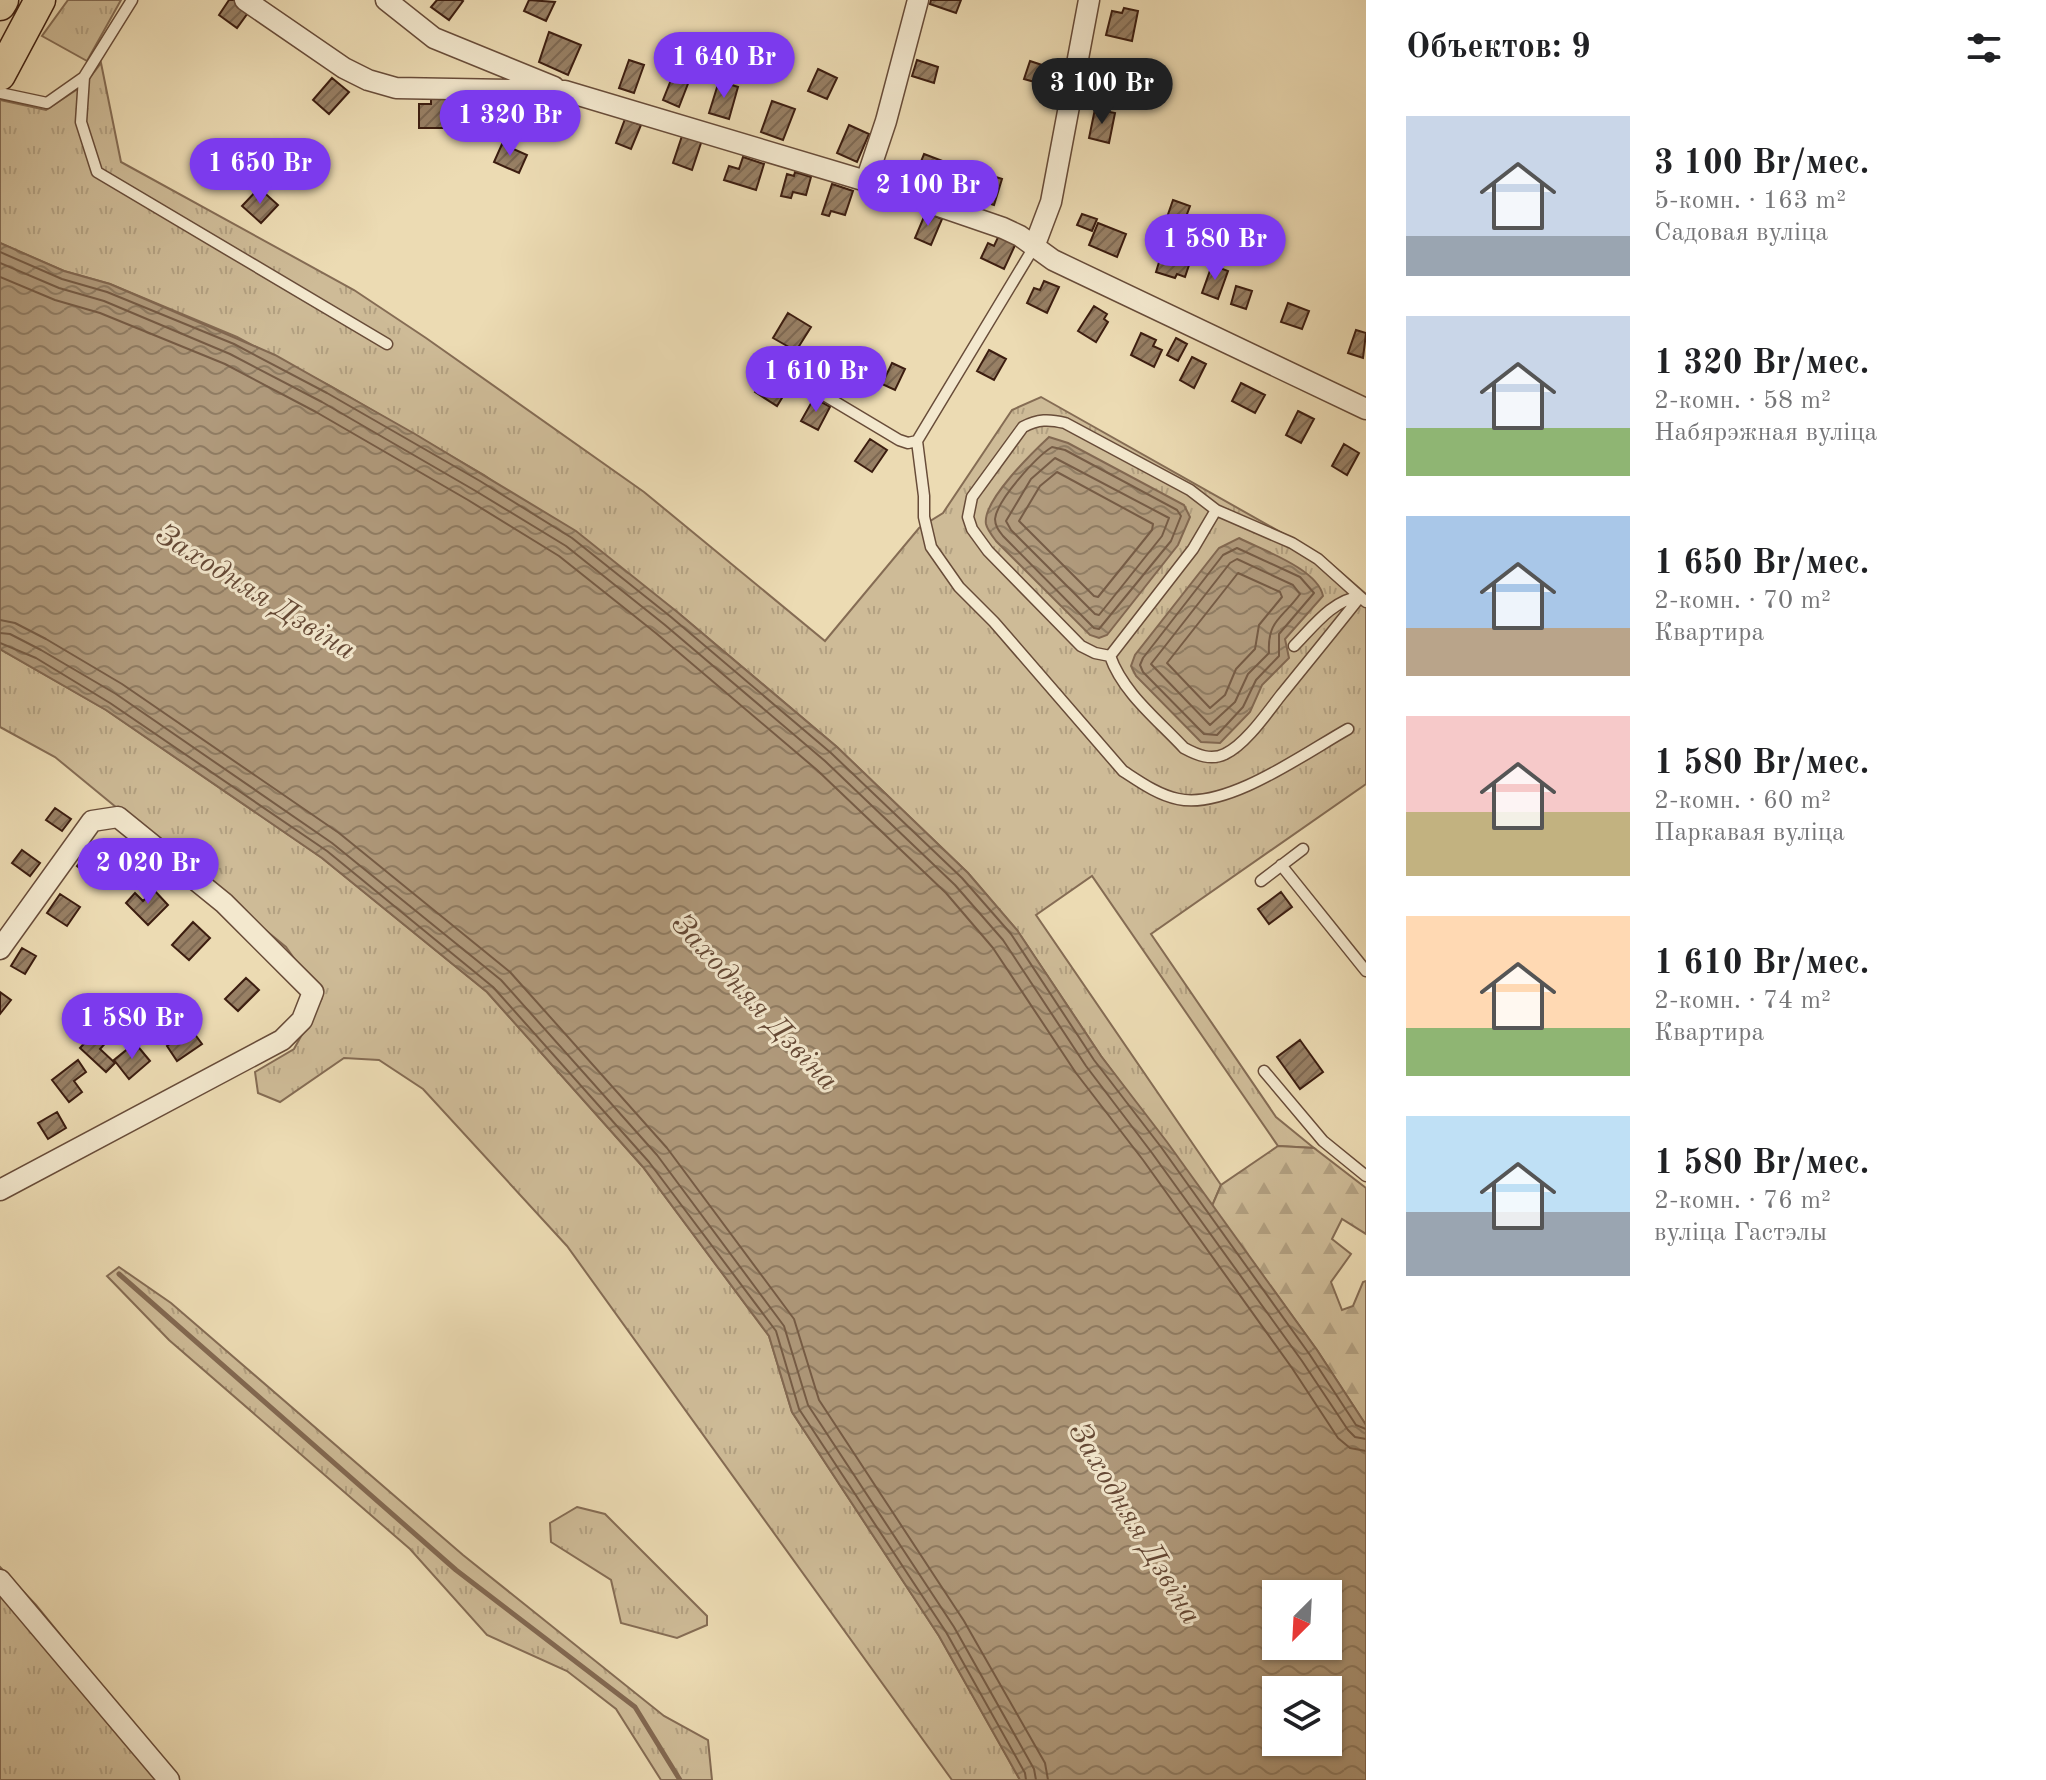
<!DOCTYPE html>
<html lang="ru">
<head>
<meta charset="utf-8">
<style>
  body { margin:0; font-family:"Old Standard TT",serif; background:#f2f2f2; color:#202124; height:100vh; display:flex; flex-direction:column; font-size:30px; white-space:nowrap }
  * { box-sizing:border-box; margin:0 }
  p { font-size:26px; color:#757577 }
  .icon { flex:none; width:44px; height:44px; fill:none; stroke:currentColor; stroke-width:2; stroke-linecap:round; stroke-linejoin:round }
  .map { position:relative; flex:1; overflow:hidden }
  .details { display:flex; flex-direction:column; background:#fff; width:680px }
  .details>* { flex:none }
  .needle { width:52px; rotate:204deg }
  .tools { position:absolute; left:1262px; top:1580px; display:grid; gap:16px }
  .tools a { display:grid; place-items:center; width:80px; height:80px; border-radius:0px; background:#fff; box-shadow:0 2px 6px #0004; font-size:40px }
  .price { position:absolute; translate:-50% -68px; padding:0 18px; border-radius:28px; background:#7c3aed; color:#fff; font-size:26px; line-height:52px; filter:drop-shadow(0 2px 4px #0008) }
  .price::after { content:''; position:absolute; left:50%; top:48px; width:24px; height:18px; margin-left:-12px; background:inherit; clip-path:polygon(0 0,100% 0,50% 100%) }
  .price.on { background:#222; color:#fff }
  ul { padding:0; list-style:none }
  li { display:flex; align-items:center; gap:24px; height:200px; padding:0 40px }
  li span { display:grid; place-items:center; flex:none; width:224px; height:160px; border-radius:0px; color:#555 }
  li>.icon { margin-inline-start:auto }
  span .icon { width:96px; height:96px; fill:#fffc; stroke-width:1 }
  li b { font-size:34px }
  h2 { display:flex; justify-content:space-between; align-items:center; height:96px; padding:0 40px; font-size:34px }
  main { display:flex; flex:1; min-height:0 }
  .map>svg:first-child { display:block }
</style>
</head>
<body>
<main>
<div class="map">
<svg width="1366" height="1780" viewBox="0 0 1366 1780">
  <defs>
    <pattern id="grass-tufts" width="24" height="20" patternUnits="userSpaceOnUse" patternTransform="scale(2)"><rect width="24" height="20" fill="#cebb97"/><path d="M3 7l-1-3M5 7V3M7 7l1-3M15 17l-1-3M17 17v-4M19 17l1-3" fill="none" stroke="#b2a081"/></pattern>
    <pattern id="forest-firs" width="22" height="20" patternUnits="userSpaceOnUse" patternTransform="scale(2)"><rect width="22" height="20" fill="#cebb97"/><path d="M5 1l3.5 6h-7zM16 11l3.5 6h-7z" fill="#b2a081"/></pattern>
    <pattern id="water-waves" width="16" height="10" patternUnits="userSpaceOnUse" patternTransform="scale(2)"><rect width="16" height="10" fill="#b09a7c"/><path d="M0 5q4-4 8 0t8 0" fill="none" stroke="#907d64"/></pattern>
    <pattern id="building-hatch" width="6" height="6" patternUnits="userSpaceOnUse" patternTransform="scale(2)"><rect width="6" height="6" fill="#988065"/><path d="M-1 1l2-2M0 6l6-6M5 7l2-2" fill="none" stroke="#7d6852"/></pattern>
  </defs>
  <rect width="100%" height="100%" fill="#ecdbb3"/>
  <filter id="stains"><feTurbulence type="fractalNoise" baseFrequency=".0025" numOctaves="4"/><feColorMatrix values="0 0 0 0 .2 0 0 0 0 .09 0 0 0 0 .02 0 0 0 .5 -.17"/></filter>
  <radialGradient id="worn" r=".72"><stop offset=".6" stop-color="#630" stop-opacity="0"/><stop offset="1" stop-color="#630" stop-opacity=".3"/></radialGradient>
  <path fill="url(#grass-tufts)" stroke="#856c54" stroke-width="2" d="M68 0H121L87 61 42 36Z
    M101 63 121 162 354 290 426 338 644 492 825 641 919 528 943 513 1012 410 1041 397 1321 555 1366 594V784L1151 934 1276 1117 1314 1148 1278 1146 1092 876 1036 915 1221 1185 1212 1206 1101 1056 1017 930 968 873 837 747 676 611 484 475 330 386 237 337 110 284 64 271 0 243V100L46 110 85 84Z
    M0 649 106 710 322 858 487 992 643 1167 769 1336 792 1412 939 1636 1020 1780H952L567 1246 423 1089 379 1060 344 1058 280 1102 258 1093 255 1072 294 1049 322 998 286 947 55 757 0 727Z
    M119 1267 171 1303 463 1555 664 1716 708 1740 712 1780H661L616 1709 567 1671 487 1635 410 1549 169 1340 107 1276Z
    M577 1507 605 1514 707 1616V1625L677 1638 621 1623 611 1580 551 1542 550 1523Z
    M0 1567 36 1605 178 1780H0Z"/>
  <path fill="url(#forest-firs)" stroke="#856c54" stroke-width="2" d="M1278 1146 1314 1148 1366 1188V1234L1342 1219 1332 1239 1351 1254 1331 1282 1342 1310 1353 1306 1363 1282 1366 1281V1425L1317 1350 1212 1206 1221 1185Z"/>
  <path fill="url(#water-waves)" stroke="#826851" stroke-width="2" fill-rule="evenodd" d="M0 243 64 271 110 284 275 355 415 434 576 531 676 611 837 747 968 873 1017 930 1101 1056 1167 1142 1317 1350 1366 1425V1780H1020L939 1636 792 1412 769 1336 643 1167 487 992 322 858 106 710 0 649ZM1328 1594V1646H1276V1594ZM1328 1690V1742H1276V1690Z
    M1049 437 1068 443 1184 505 1190 517 1178 545 1107 635 1099 638 1090 635 996 541C993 537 987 529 986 524 982 501 1033 452 1049 437Z
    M1239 538C1262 550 1318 569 1323 596L1285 639 1289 658 1262 685 1250 712 1220 743 1201 742 1136 676 1131 666 1135 655 1219 548Z"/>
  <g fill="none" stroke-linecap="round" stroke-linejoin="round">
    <path stroke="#765c46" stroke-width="2" d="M0 252 62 279 107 292 234 344 327 393 480 481 572 538 671 617 831 753 962 878 1011 934 1094 1060 1161 1147 1310 1355 1356 1425 1366 1429
      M0 263 59 288 104 301 230 354 322 402 474 490 566 546 665 625 825 761 955 885 1003 940 1086 1066 1152 1153 1302 1361 1348 1430 1355 1437 1366 1439
      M0 277 55 300 100 313 225 364 316 412 468 500 559 556 657 634 817 770 946 893 993 948 1076 1073 1143 1160 1292 1368 1338 1438 1350 1448 1366 1451
      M1052 447 1065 450 1177 510 1181 516 1171 541 1099 629 1094 628 1003 536C999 531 995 526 995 519 997 500 1036 457 1052 447Z
      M1055 458 1169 518 1162 536 1099 615 1095 614 1011 530 1006 521 1031 479Z
      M1057 472 1153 524 1152 530 1098 597 1094 596 1019 521 1040 486Z
      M1237 548 1300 577 1314 593 1279 634V656L1256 680 1243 707 1217 735 1204 734 1143 672 1140 665 1143 658 1223 555Z
      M1237 559 1293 585 1300 594C1283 618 1267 620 1269 653L1248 674 1235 702 1210 725 1151 664 1230 563Z
      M1238 573 1280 592 1282 597 1259 625 1255 649 1236 669 1225 695 1210 708 1167 663Z
      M0 620 15 623 46 639 122 684 339 833 510 972 667 1148 794 1319 819 1400 964 1621 1045 1763 1048 1780
      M0 633 10 634 41 650 116 694 332 843 501 980 657 1155 784 1326 808 1405 954 1627 1034 1769 1036 1780
      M0 643 36 658 110 703 327 851 493 987 649 1162 776 1331 799 1409 946 1632 1025 1773 1026 1780"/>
    <path stroke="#826851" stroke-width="5" d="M119 1274 456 1570 635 1707 680 1780"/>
  </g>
  <path fill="url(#building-hatch)" stroke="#3c1d10" stroke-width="2" d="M229 0H236L250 10 237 28 219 15Z
    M437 0H461L463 1 449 20 431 7Z
    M529 0 555 2 546 21 524 11Z
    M931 0H961L956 13 930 4Z
    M1124 8 1138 11 1132 41 1106 35 1112 11 1122 13Z
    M549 32 581 45 568 75 539 62Z
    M629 60 644 65 634 93 619 88Z
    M917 60 938 67 934 83 912 76Z
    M1030 61 1054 69 1049 86 1024 79Z
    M818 69 837 78 827 99 808 91Z
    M673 75 689 81 679 107 663 100Z
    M332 78 349 92 329 114 313 100Z
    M719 81 738 87 729 119 709 113Z
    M431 96H449V128H419V104H431Z
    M453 96 480 97 479 119H470V130L452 129Z
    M772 101 795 109 783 140 761 132Z
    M1095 109 1115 113 1109 143 1089 138Z
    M625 119 641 125 631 149 616 143Z
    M849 125 869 134 857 162 837 153Z
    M683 133 702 140 692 170 673 163Z
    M502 144 527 155 519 173 494 162Z
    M924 154 948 163 942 178 934 175 931 183 915 177Z
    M743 157 764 164 756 190 724 180 729 166 739 169Z
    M795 172 811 177 806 195 793 192 791 198 781 196 787 174 794 176Z
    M983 173 1002 179 994 205 975 199Z
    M832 184 853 191 845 215 831 211 829 216 822 214Z
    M259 188 278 205 261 223 242 206Z
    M1173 200 1190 206 1181 230 1165 223Z
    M926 212 942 219 931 245 915 238Z
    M1082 214 1097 219 1092 231 1077 225Z
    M1098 223 1126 234 1117 257 1089 245Z
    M1000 233 1017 241 1004 269 981 258 988 243 994 246Z
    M1164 246 1192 256 1185 277 1177 274 1175 278 1156 272Z
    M1212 265 1228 271 1218 299 1202 293Z
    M1044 281 1059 287 1047 313 1027 303 1034 288 1040 290Z
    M1236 286 1252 291 1246 309 1231 304Z
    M1288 303 1309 311 1302 329 1281 322Z
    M1094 306 1107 314 1104 319 1108 322 1096 342 1078 331Z
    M788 313 811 327 796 351 773 338Z
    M1356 330 1366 333 1363 358 1348 353Z
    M1141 333 1156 340 1153 346 1162 350 1154 367 1131 355Z
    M1176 338 1187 344 1178 361 1167 355Z
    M989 350 1006 359 994 380 977 371Z
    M1192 357 1206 364 1194 388 1180 380Z
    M892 363 905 369 895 390 882 384Z
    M765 375 788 388 777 406 755 392Z
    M1241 383 1265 395 1255 413 1232 401Z
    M814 398 830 407 818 430 801 421Z
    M1298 411 1314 419 1301 443 1286 435Z
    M870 439 887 450 872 472 855 461Z
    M1344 444 1359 453 1347 475 1332 466Z
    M55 808 71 819 62 831 46 820Z
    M22 850 40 863 30 876 12 863Z
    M88 852 109 868 104 874 112 880 105 888 77 866Z
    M154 890 168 905 148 925 126 903 135 893 143 901Z
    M1281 892 1292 907 1269 924 1258 909Z
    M60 894 80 907 67 926 47 913Z
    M193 922 210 938 189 960 172 945Z
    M22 948 36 956 25 974 11 966Z
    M246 978 259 990 238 1011 225 999Z
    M0 992 11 1000 0 1014Z
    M101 1025 112 1036 100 1049 115 1063 106 1072 80 1048Z
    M191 1029 202 1044 177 1061 167 1046Z
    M1300 1040 1323 1072 1300 1089 1277 1057Z
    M135 1043 150 1061 129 1079 114 1060Z
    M78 1060 86 1072 74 1081 82 1092 69 1102 52 1080Z
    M57 1112 66 1128 48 1139 38 1123Z"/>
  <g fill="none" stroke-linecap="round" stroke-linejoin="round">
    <g stroke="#684c39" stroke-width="13">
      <path id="lane" d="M84 77 81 122 97 172 387 344
        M0 93 47 103 84 77 132 0
        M777 367 899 440 908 443 917 441 1034 247
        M917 441 924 496V517L931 547 959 587 994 622 1123 771C1140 782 1158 795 1178 799 1227 810 1305 753 1348 729
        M1360 597C1334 630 1307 663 1281 695 1267 713 1245 745 1225 754 1211 761 1197 755 1184 748 1158 720 1123 693 1110 656L1095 653 1081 646 988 551 972 529 968 517 972 497 1023 427C1038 419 1049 419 1065 423L1190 490 1216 510 1292 543 1318 559 1366 602
        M1294 646C1312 628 1333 599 1360 597
        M1110 656 1193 549 1216 510
        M1281 865 1366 971
        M1261 881 1303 849
        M1264 1071 1323 1141 1366 1176"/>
    </g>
    <g stroke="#684c39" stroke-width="23">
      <path id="street" d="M245 0 344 68 368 80 396 88 565 91 866 181 1003 228 1020 236 1053 260 1366 409
        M386 0 434 38 554 87
        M866 181 886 121 918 0
        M1034 247 1051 202 1089 0
        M0 949 92 821 118 817 224 903 313 992 302 1020 282 1040 0 1190
        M0 1580 169 1780"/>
    </g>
    <g stroke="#3c1d10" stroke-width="33">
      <path id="primary" d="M0 5 3 0
        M0 75 40 0"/>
    </g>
    <use href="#lane" stroke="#f3e8ce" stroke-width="10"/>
    <use href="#street" stroke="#f3e8ce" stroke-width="20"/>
    <use href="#primary" stroke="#ecdbb3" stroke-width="30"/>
  </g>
  <g text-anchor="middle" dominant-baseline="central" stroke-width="6" stroke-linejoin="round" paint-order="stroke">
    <g font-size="30" font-style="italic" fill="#654936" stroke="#f3e8ce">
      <text transform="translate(255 593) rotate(32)">Заходняя Дзвіна</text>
      <text transform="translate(754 1003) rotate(47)">Заходняя Дзвіна</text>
      <text transform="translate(1134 1524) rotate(59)">Заходняя Дзвіна</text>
    </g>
  </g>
  <rect width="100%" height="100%" filter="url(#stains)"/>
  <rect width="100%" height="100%" fill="url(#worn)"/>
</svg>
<div class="tools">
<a><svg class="needle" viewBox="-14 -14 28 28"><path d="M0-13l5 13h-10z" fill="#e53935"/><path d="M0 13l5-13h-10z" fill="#757577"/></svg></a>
<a><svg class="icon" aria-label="layers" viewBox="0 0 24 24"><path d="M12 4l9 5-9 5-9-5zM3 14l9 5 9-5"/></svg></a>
</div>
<b class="price" style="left:724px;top:100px">1 640 Br</b>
<b class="price on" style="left:1102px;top:126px">3 100 Br</b>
<b class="price" style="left:510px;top:158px">1 320 Br</b>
<b class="price" style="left:260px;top:206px">1 650 Br</b>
<b class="price" style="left:928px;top:228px">2 100 Br</b>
<b class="price" style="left:1215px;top:282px">1 580 Br</b>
<b class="price" style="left:816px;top:414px">1 610 Br</b>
<b class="price" style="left:148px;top:906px">2 020 Br</b>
<b class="price" style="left:132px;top:1061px">1 580 Br</b>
</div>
<section class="details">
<h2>Объектов: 9<svg class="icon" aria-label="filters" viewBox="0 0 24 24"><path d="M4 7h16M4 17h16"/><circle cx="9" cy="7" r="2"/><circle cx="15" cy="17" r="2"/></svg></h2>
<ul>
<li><span style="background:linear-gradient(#c9d6e8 75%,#9aa5b1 0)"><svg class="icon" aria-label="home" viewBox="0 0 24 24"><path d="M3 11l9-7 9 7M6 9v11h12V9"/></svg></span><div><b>3 100 Br/мес.</b><p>5-комн. · 163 m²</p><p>Садовая вуліца</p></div></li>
<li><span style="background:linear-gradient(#c9d6e8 70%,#8fb573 0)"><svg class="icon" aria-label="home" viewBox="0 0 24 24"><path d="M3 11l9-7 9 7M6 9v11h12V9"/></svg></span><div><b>1 320 Br/мес.</b><p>2-комн. · 58 m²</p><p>Набярэжная вуліца</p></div></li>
<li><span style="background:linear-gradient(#a9c7e8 70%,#b9a48a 0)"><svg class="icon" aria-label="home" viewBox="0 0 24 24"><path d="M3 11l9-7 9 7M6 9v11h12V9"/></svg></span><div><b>1 650 Br/мес.</b><p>2-комн. · 70 m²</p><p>Квартира</p></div></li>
<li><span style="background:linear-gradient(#f6c9c9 60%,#c2b280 0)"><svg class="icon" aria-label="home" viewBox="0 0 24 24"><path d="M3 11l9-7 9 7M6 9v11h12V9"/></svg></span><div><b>1 580 Br/мес.</b><p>2-комн. · 60 m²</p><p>Паркавая вуліца</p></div></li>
<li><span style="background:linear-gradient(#ffd9b3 70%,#8fb573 0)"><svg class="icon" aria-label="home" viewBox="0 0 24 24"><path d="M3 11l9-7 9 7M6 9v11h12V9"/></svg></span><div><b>1 610 Br/мес.</b><p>2-комн. · 74 m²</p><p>Квартира</p></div></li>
<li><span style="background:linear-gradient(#bfe0f5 60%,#9aa5b1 0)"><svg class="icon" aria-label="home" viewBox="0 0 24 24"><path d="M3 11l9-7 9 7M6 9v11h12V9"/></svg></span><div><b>1 580 Br/мес.</b><p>2-комн. · 76 m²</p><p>вуліца Гастэлы</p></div></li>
</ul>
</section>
</main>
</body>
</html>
